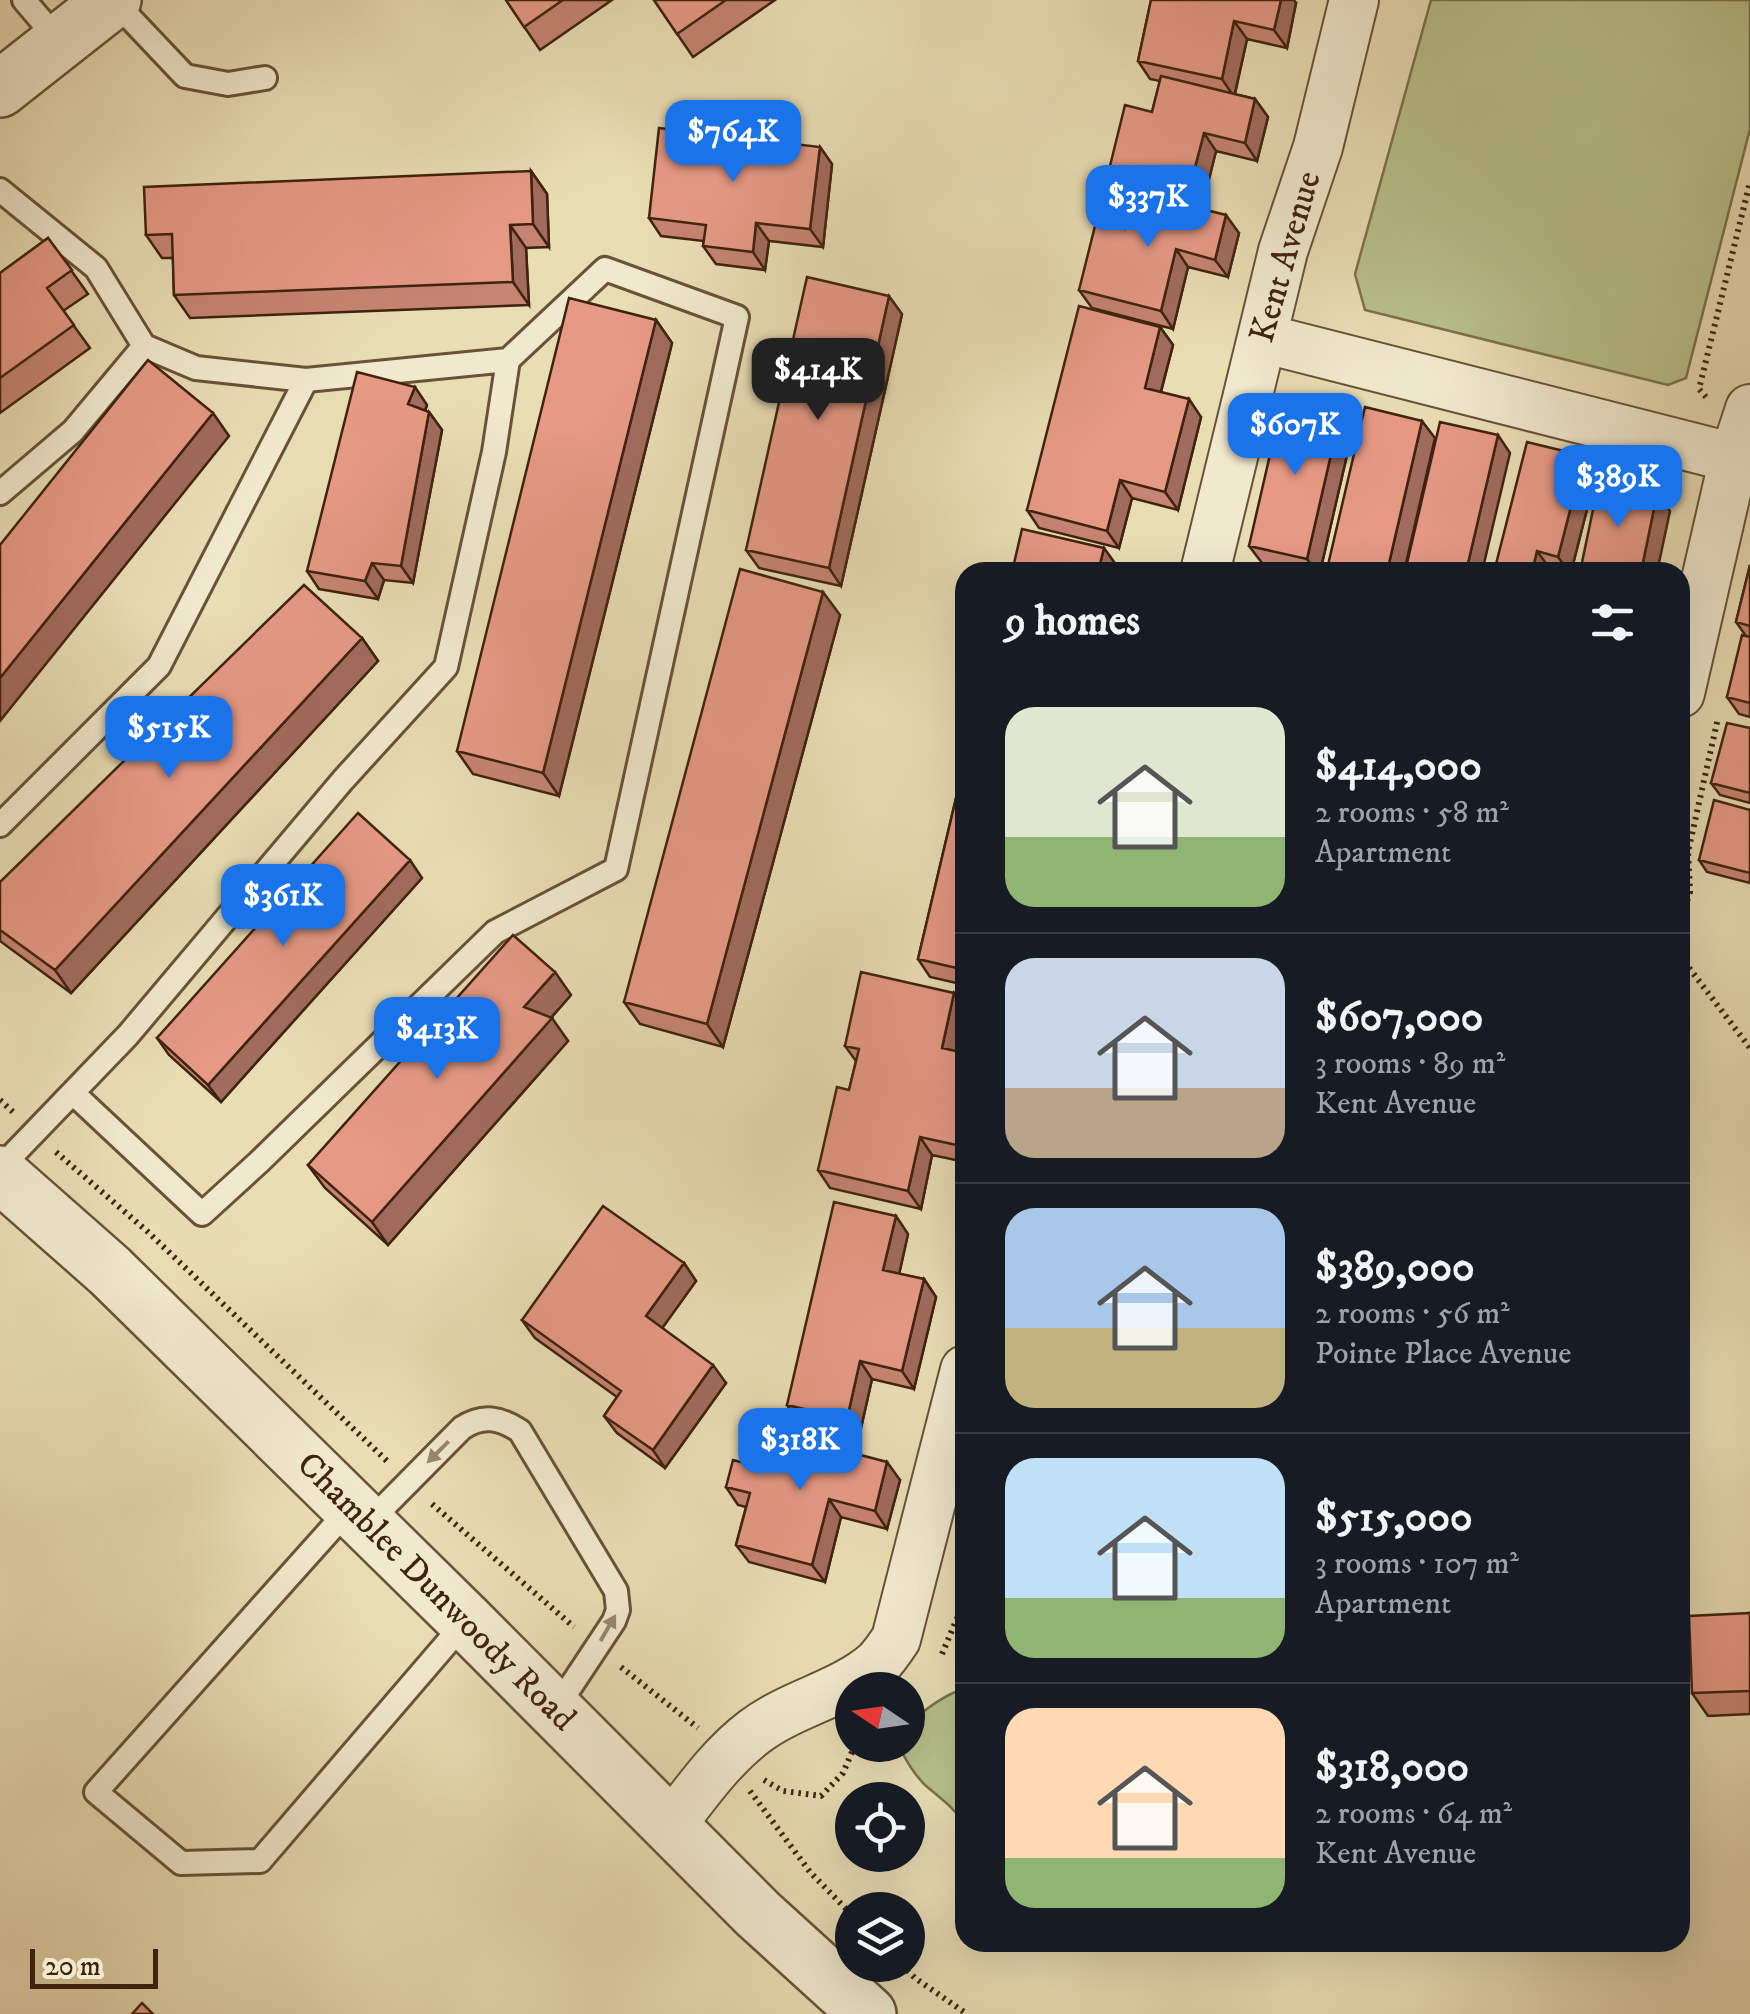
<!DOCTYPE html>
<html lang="en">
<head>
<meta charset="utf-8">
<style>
  body { margin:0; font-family:"IM FELL DW Pica",serif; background:#242831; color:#f1f3f6; height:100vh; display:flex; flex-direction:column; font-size:38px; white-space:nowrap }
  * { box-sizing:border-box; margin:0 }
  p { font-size:32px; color:#9ea1a6 }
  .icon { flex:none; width:55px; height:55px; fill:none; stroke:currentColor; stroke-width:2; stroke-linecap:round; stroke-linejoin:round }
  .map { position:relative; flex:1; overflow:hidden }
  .panel { position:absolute; left:955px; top:562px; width:735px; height:1390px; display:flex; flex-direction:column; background:#171b24; border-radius:30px; box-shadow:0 10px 40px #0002 }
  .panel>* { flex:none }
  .needle { width:65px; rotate:283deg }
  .tools { position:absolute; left:835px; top:1672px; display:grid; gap:20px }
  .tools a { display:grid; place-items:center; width:90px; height:90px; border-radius:50%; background:#171b24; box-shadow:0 10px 40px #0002; font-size:50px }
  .scale { position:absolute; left:30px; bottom:25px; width:128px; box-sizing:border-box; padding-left:10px; border:5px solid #3f230e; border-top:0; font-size:28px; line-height:35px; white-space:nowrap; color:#3f230e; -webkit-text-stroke:8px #f1e9ce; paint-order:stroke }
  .price { position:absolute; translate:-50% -85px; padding:0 22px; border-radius:20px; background:#1a73e8; color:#fff; font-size:32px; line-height:65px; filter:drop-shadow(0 2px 5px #0008) }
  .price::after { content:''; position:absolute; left:50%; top:60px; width:30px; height:22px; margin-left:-15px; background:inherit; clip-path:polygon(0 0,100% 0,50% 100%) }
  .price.on { background:#222; color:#fff }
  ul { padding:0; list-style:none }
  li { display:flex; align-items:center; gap:30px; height:250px; padding:0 50px }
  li+li { border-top:2px solid #363941 }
  li span { display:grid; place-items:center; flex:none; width:280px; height:200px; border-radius:30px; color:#555 }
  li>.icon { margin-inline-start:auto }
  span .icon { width:120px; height:120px; fill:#fffc; stroke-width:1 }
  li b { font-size:42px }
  h2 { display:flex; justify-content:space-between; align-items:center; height:120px; padding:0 50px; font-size:42px }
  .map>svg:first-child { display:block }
</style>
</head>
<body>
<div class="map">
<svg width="1750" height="2014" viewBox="0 0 1750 2014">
  <rect width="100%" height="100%" fill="#e9ddb4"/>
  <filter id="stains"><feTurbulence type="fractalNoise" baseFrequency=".002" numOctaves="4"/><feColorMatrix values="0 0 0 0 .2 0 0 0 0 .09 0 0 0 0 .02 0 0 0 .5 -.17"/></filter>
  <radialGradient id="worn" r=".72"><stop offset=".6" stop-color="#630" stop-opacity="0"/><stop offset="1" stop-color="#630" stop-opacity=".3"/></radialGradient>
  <path fill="#b8c08b" stroke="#7c724c" stroke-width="2.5" d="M1431 0H1750V129L1686 378 1668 385 1365 310 1355 274Z
    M965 1688V1825C955 1808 940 1798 925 1785 913 1773 906 1760 898 1745H908V1725C925 1709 942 1696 965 1688Z"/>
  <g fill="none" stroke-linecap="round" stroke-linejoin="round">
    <g stroke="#6a5238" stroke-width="28">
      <path id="service" d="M24 0 59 41
        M113 0 185 76 228 84 265 78
        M0 190 96 268 144 346 196 368 306 380 159 666 0 825
        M306 380 508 360
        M0 493 73 431 144 346
        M0 1168 128 1035 343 780 446 667 494 452 508 360 605 269 737 317 616 869 495 932 259 1162 202 1214 74 1094
        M350 1508 96 1792 181 1863 260 1861 466 1621
        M367 1524 462 1428C483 1414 500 1418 520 1431L616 1591 618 1610 614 1621 555 1710"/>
    </g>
    <g stroke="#6a5238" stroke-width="52">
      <path id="minor" d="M1262 338 1750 462
        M1205 572 1283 251 1318 147 1354 0
        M1680 693 1734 458 1750 409
        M671 1825C697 1792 720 1758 754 1732 792 1703 841 1695 877 1664 884 1657 890 1648 896 1639L965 1370"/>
    </g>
    <g stroke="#6a5238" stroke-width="60">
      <path id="tertiary" d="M0 89 113 0
        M0 1174 110 1271 466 1621 758 1914 868 2014"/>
    </g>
    <path stroke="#3f230e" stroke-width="6" stroke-dasharray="2.5 5" stroke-linecap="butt" d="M1706 397 1699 389 1750 182
      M1680 922 1690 892 1688 852 1718 718
      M1680 956 1750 1048
      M0 1100 14 1113
      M56 1152 148 1232 387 1461
      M432 1504 574 1627
      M942 1654 958 1616 965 1591
      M621 1667 698 1728
      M764 1780 783 1791 821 1796 843 1773 855 1745
      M750 1791 810 1872 852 1915
      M902 1965 915 1978 967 2014"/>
    <use href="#service" stroke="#f1e9ce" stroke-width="22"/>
    <use href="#minor" stroke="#f1e9ce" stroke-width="48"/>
    <use href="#tertiary" stroke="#f1e9ce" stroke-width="55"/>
  </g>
  <path fill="#c68472" stroke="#3f230e" stroke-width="2.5" d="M506 0H612L540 50Z
    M654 0H775L693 57Z
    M1151 0 1296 3 1287 48 1247 39 1235 94 1255 99 1268 117 1257 161 1216 151 1201 209 1239 233 1228 277 1188 267 1173 329 1092 308 1079 290 1125 229 1133 195 1120 192 1108 174 1152 112 1160 81 1150 79 1138 61Z
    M820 147 832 164 823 247 769 241 765 270 716 264 703 246 704 241 661 236 649 218Z
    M531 171 547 194 549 247 526 248 529 305 190 318 174 295 173 258H162L146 235Z
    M48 238 88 294 63 311 90 348 0 413V273Z
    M902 314 841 586 759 568 746 550Z
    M656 320 672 343 559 796 473 774 457 751Z
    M1160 327 1173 345 1161 392 1201 417 1178 510 1132 498 1119 548 1039 528 1027 510Z
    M427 405 425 411 429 412 442 430 413 583 384 580 378 599 319 589 307 571Z
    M1341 411 1353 429 1320 572H1302L1262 563 1249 546Z
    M1435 438 1404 572H1334L1328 565Z
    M1584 456 1596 474 1571 572H1563L1550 569 1549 572H1494Z
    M1750 565V717L1739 714 1727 697 1746 636 1736 622Z
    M840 615 723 1047 640 1024 624 1002Z
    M362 638 378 661 71 993 0 941V882Z
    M1750 728V803L1720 795 1711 783Z
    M965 760V985L930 977 918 959Z
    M1750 810V883L1707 872 1699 860Z
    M422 878 221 1102 169 1055 157 1038Z
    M571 995 551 1018 568 1041 388 1245 325 1188 308 1165Z
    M965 1008V1019L957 1052 965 1053V1162L932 1155 921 1209 830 1188 818 1170 849 1090 856 1061 845 1046Z
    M908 1234 899 1274 924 1279 936 1297 914 1389 872 1379 859 1437 799 1422 787 1405Z
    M684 1263 696 1281 662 1328 726 1383 665 1468 617 1433 604 1416 617 1397 535 1338 522 1320Z
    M756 1466 900 1480 887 1529 841 1517 825 1582 749 1562 736 1545 746 1507 738 1505 726 1487Z
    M1750 1613V1714L1708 1716 1692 1693Z"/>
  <path fill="#a16b5d" stroke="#3f230e" stroke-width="2.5" d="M1281 0H1294L1296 3 1287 48 1274 30Z
    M1234 21 1247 39 1234 97 1222 79Z
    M1255 99 1268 117 1257 161 1245 143Z
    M1204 133 1216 151 1201 212 1188 194Z
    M820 147 832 164 823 247 810 229Z
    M531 171 547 194 549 247 533 224Z
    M1226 215 1239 233 1228 277 1215 260Z
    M756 223 769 241 765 270 753 252Z
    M510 225 526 248 529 305 513 282Z
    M1176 249 1188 267 1173 329 1161 311Z
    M889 296 902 314 841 586 829 568Z
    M656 320 672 343 559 796 543 773Z
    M1160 327 1173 345 1157 406 1145 388Z
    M415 387 427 405 421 422 408 404Z
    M1189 399 1201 417 1178 510 1165 492Z
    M1341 411 1353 429 1320 572H1316L1307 559Z
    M429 412 442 430 413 583 401 566Z
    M213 413 229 436 0 721V678Z
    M1422 421 1435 438 1404 572H1387Z
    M1498 435 1510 453 1482 572H1466Z
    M1584 456 1596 474 1571 572H1569L1558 557Z
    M1120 480 1132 498 1119 548 1107 531Z
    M1657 494 1670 511 1657 572H1641Z
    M1104 548 1117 566 1115 572H1098Z
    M1537 551 1550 569 1549 572H1532Z
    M372 563 384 580 378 599 365 581Z
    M823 592 840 615 723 1047 707 1024Z
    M362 638 378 661 71 993 55 970Z
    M410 860 422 878 221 1102 208 1085Z
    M555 972 571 995 540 1030 524 1007Z
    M954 993 965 1008V1019L954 1066 942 1048Z
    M552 1018 568 1041 388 1245 372 1222Z
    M965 1129V1152L961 1146Z
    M920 1137 932 1155 921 1209 908 1191Z
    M896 1216 908 1234 896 1288 883 1270Z
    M684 1263 696 1281 658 1334 646 1316Z
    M924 1279 936 1297 914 1389 902 1371Z
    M860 1361 872 1379 859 1437 847 1419Z
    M713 1365 726 1383 665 1468 653 1450Z
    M887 1462 900 1480 887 1529 875 1511Z
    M829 1499 841 1517 825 1582 812 1565Z"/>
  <path fill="#e69985" stroke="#3f230e" stroke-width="2.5" d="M506 0H563L524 27Z
    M654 0H726L677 34Z
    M1151 0H1281L1274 30 1234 21 1222 79 1138 61Z
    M1161 76 1255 99 1245 143 1204 133 1188 194 1108 174 1125 105 1152 112Z
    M659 128 820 147 810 229 756 223 753 252 703 246 706 225 649 218Z
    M531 171 533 224 510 225 513 282 174 295 172 234 146 235 144 187Z
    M1134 192 1226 215 1215 260 1176 249 1161 311 1079 290 1096 222 1125 229Z
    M48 238 72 270 47 288 74 325 0 378V273Z
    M807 277 889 296 829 568 746 550Z
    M569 298 656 320 543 773 457 751Z
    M1079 306 1160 327 1145 388 1189 399 1165 492 1120 480 1107 531 1027 510Z
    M148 360 213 413 0 678V545Z
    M357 372 415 387 408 404 429 412 401 566 372 563 365 581 307 571Z
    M1283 398 1341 411 1307 559 1249 546Z
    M1365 407 1422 421 1387 572H1361L1328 565Z
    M1440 422 1498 435 1466 572H1405Z
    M1527 442 1584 456 1558 557 1537 551 1532 572H1494Z
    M1599 481 1657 494 1641 572H1580Z
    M1022 529 1104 548 1098 572H1012Z
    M1750 565V626L1736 622Z
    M740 569 823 592 707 1024 624 1002Z
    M304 585 362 638 55 970 0 930V882Z
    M1742 635 1750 637V703L1727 697Z
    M1727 723 1750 728V793L1711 783Z
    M965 760V970L918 959Z
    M1714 800 1750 810V873L1699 860Z
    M358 813 410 860 208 1085 157 1038Z
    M513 935 555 972 524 1007 552 1018 372 1222 308 1165Z
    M861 972 954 993 942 1048 965 1053V1129L961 1146 920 1137 908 1191 818 1170 837 1087 849 1090 859 1049 845 1046Z
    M834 1202 896 1216 883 1270 924 1279 902 1371 860 1361 847 1419 787 1405Z
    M603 1206 684 1263 646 1316 713 1365 653 1450 604 1416 621 1391 522 1320Z
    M765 1430 887 1462 875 1511 829 1499 812 1565 736 1545 750 1493 726 1487 733 1460 756 1466Z
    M1750 1613V1691L1692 1693 1689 1616Z
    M142 2003 153 2014H132Z"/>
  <defs><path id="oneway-solid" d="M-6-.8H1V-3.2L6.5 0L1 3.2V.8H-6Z" transform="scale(2.5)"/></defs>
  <g fill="#98866e">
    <use href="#oneway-solid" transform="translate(438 1452) rotate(135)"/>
    <use href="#oneway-solid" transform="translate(608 1628) rotate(-60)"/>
  </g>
  <g text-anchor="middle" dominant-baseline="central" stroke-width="9" stroke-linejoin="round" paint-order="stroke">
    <g font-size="35" fill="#3f230e" stroke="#f1e9ce">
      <text transform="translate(1286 257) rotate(-74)">Kent Avenue</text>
      <text transform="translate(436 1592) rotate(45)">Chamblee Dunwoody Road</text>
    </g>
  </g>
  <rect width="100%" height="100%" filter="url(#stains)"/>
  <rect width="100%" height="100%" fill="url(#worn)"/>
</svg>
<div class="tools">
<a><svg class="needle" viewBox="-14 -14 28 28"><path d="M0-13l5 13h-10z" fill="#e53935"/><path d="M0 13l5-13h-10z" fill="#9ea1a6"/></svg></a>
<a><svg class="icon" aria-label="locate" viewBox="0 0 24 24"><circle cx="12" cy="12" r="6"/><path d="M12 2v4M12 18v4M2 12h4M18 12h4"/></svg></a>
<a><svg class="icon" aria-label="layers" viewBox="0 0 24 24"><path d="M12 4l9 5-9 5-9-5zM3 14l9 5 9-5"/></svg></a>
</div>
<div class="scale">20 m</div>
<b class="price" style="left:733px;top:185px">$764K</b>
<b class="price" style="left:1148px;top:250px">$337K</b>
<b class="price on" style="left:818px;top:423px">$414K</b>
<b class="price" style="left:1295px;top:478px">$607K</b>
<b class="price" style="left:1618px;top:530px">$389K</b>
<b class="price" style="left:169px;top:781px">$515K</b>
<b class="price" style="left:283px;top:949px">$361K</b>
<b class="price" style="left:437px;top:1082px">$413K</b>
<b class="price" style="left:800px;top:1493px">$318K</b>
<section class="panel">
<h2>9 homes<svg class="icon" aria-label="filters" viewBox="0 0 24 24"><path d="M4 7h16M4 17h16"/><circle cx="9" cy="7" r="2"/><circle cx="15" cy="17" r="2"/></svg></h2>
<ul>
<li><span style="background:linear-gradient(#dfe7d0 65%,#8fb573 0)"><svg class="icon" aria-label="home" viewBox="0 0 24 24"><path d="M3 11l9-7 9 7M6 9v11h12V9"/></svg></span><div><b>$414,000</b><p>2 rooms · 58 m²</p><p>Apartment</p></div></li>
<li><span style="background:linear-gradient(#c9d6e8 65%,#b9a48a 0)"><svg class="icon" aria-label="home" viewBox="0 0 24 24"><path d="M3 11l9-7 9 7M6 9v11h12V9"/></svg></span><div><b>$607,000</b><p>3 rooms · 89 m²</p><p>Kent Avenue</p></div></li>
<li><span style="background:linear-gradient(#a9c7e8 60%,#c2b280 0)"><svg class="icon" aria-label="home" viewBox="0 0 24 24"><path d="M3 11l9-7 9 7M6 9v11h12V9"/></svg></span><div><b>$389,000</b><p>2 rooms · 56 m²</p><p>Pointe Place Avenue</p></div></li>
<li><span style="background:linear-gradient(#bfe0f5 70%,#8fb573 0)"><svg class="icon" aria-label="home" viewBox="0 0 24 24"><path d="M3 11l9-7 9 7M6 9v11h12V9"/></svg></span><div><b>$515,000</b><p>3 rooms · 107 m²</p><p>Apartment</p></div></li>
<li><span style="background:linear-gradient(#ffd9b3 75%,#8fb573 0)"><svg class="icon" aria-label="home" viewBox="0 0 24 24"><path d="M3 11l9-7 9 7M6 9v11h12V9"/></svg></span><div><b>$318,000</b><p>2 rooms · 64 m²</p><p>Kent Avenue</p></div></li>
</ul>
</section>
</div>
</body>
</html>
